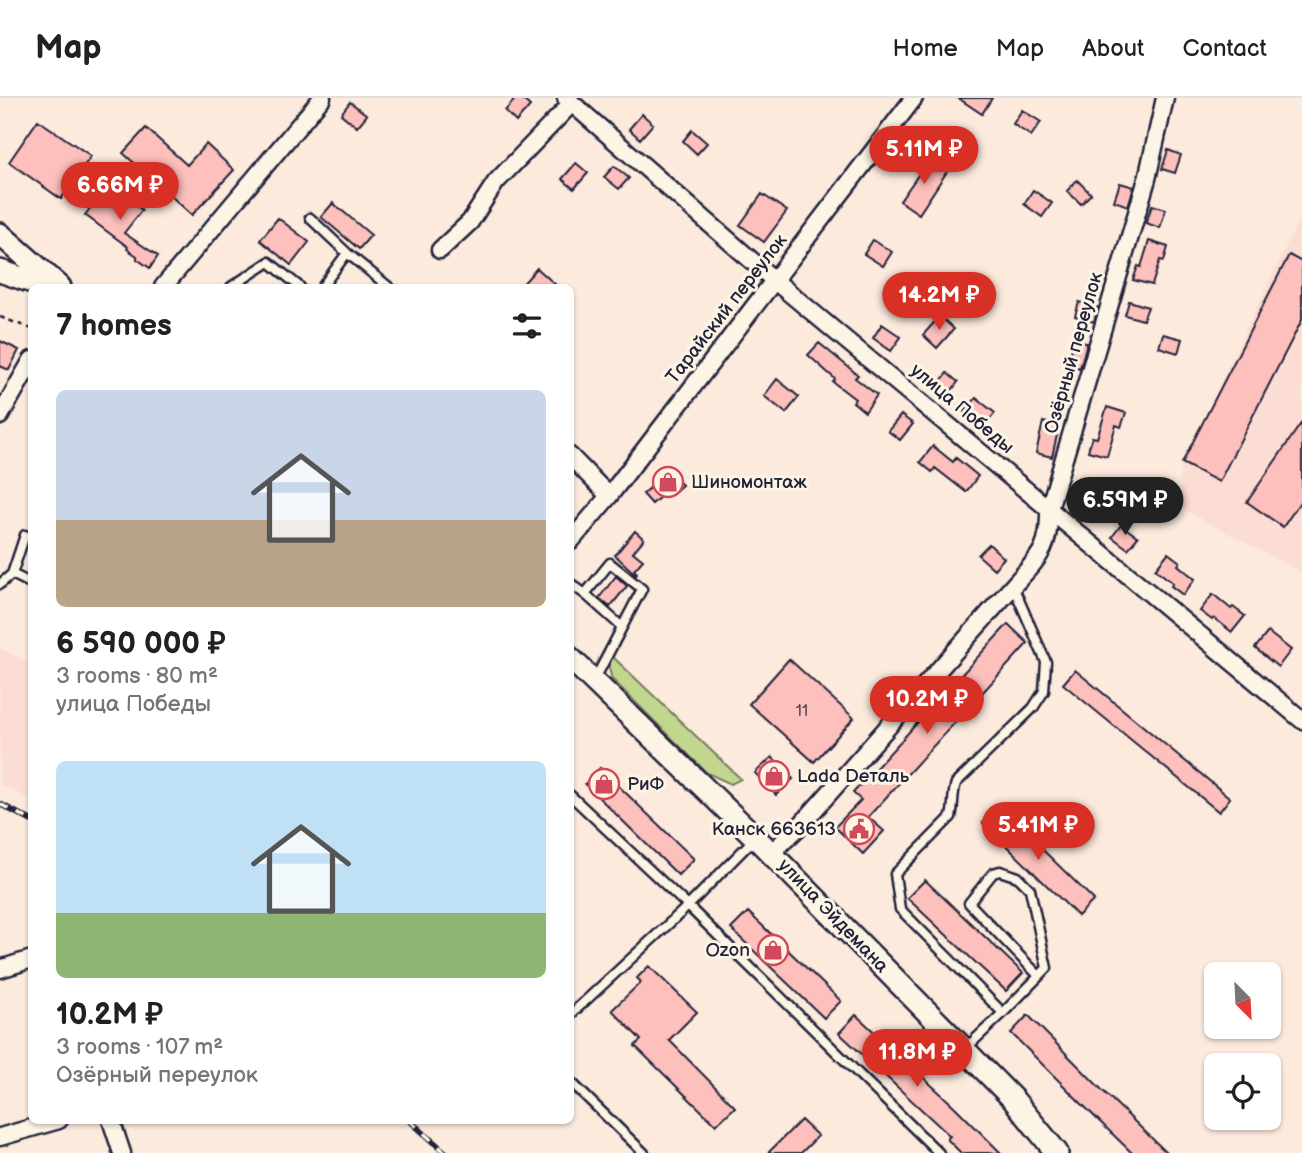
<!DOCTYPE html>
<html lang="en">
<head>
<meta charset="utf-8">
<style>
  body { margin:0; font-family:"Balsamiq Sans",sans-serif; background:#f2f2f2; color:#202124; height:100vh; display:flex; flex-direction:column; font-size:26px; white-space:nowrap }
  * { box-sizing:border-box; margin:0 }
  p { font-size:23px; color:#757577 }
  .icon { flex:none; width:38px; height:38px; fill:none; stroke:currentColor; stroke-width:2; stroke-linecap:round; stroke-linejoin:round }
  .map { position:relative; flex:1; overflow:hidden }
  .panel { position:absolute; left:28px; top:186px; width:546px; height:840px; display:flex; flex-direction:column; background:#fff; border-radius:10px; box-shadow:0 2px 5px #0004 }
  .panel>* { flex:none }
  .needle { width:46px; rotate:156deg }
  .controls { position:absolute; left:1204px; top:864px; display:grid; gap:14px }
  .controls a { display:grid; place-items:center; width:77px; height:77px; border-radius:10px; background:#fff; box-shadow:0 2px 5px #0004; font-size:35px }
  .price { position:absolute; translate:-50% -60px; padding:0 16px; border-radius:24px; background:#d93025; color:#fff; font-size:23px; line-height:46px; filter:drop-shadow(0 2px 4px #0008) }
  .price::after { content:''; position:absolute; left:50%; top:42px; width:21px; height:16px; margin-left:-10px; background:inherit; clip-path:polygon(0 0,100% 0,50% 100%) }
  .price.on { background:#222; color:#fff }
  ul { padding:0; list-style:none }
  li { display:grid; align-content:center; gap:14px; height:371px; padding:0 28px }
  li span { display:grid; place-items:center; height:217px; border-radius:10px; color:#555 }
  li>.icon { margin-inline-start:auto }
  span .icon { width:126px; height:126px; fill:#fffc; stroke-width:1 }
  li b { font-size:30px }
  h2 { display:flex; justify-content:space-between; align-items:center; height:84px; padding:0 28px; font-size:30px }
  header { display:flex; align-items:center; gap:42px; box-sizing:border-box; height:98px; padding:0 35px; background:#fff; border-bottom:2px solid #e0e0e0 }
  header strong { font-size:33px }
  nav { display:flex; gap:38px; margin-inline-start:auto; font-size:24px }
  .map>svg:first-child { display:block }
</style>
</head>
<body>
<header>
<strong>Map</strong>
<nav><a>Home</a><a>Map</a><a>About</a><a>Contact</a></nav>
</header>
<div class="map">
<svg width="1302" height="1055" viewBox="0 0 1302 1055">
  <rect width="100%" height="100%" fill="#fceadd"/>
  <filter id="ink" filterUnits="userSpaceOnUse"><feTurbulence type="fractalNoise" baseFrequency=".0143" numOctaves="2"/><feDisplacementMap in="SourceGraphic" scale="14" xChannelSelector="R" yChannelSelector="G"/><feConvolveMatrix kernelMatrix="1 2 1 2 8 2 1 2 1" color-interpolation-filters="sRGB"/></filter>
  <g filter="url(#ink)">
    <path fill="#fcddd3" d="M1302 115V475L1177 408 1182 365Z
      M0 550 31 566V701L0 687Z"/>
    <path fill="#c2d78d" stroke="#727c64" stroke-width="2" d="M613 559 741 681 731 686 707 675 612 581 608 567Z"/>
    <path fill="#fdc0bc" stroke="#22223b" stroke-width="2" d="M516 0H521L530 8 516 24 505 13Z
      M958 0H992L982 16Z
      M350 4 367 17 357 29 341 16Z
      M1022 12 1041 24 1031 38 1013 26Z
      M642 16 653 26 640 41 629 31Z
      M38 22 91 58 61 101 9 64Z
      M146 30 187 67 206 46 234 72 192 117 123 55Z
      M692 32 707 45 697 56 683 43Z
      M1168 52 1181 57 1175 75 1162 71Z
      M930 60 948 72 919 116 900 103Z
      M576 65 588 75 574 91 562 81Z
      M614 68 629 80 619 91 604 79Z
      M1077 82 1091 96 1081 106 1067 93Z
      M1120 85 1134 89 1128 108 1114 103Z
      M108 87 142 112 124 135 158 158 150 170 137 161V158L127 151 128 149 85 117Z
      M1033 92 1052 105 1042 119 1024 106Z
      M762 96 787 113 764 144 740 127Z
      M333 105 371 137 359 151 321 119Z
      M1152 107 1166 111 1160 130 1146 125Z
      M278 120 309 144 291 167 260 142Z
      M873 142 892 154 883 168 864 156Z
      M1149 143 1168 149 1164 163 1160 162 1152 187 1133 182 1138 168 1141 169Z
      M1289 157 1302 164V222L1219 384 1182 365Z
      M537 170 558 189H520Z
      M1129 203 1148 209 1143 222 1125 217Z
      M1079 204 1098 210 1094 224 1075 218Z
      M940 218 954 231 937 250 923 237Z
      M882 226 901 239 891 253 873 240Z
      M1163 236 1182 241 1178 255 1159 249Z
      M0 243 19 252 9 272 0 268Z
      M1073 243 1087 245 1080 270 1069 267Z
      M819 245 858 277 855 280 877 297 865 314 853 304 855 301 833 284 835 281 808 257Z
      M947 275 958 284 946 300 935 291Z
      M777 281 799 299 786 315 764 298Z
      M976 300 995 315 984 329 964 314Z
      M1107 309 1126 315 1121 329 1116 327 1107 358 1088 353 1092 339 1097 340Z
      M901 317 913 326 900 342 888 333Z
      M1043 324 1059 328 1052 359 1036 355Z
      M1302 324V401L1283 429 1247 404Z
      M933 348 953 364 956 360 978 378 966 394 935 370 932 374 920 364Z
      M664 368 682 387 673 395 669 391 652 406 643 396 660 381 655 376Z
      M1121 427 1138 439 1128 451 1112 439Z
      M635 433 644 441 633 454 643 462 634 472 637 475 636 477 615 457Z
      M989 446 1004 460 994 471 978 457Z
      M1168 455 1180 464 1178 467 1195 481 1183 497 1171 488 1173 485 1155 471Z
      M616 478 627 488 610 509 599 500Z
      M1213 496 1231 511 1233 509 1245 518 1232 534 1214 520 1212 522 1200 513Z
      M1008 526 1028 545 868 719 884 733 863 756 835 729 861 702 853 695Z
      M1268 534 1291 552 1278 569 1255 550Z
      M789 561 854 620 814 664 749 606Z
      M1075 572 1230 700 1219 714 1063 586Z
      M772 659 793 681 776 697 755 675Z
      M600 670 694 761 678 777 585 686Z
      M999 709 1094 802 1078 818 983 725Z
      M925 782 1023 875 1006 893 907 800Z
      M748 814 841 903 824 920 731 831Z
      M649 868 697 914 669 942 735 1009 716 1027 635 948 641 942 612 912 641 884 637 880Z
      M856 917 955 1009 1001 1055H961L947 1041 950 1038 839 935Z
      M1028 917 1102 992 1167 1055H1132L1096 1020 1011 935Z
      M801 1022 818 1038 801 1055H768Z"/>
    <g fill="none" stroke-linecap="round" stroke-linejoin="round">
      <g stroke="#22223b" stroke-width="13">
        <path id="service" d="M310 120 347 155 389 189
          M231 189 269 164 300 189
          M322 189 347 155
          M12 476 32 486
          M570 485 585 496 610 465 642 491 594 583
          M0 486 12 476 25 437
          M585 496 622 529
          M570 697 688 808 939 1055
          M1003 915 1047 870 1030 791 1018 779 1000 773 993 775 969 805 1039 878
          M570 917 688 808 755 740
          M965 951 1003 915 900 811 895 776 951 719C954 708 952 697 956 685L1033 610 1044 593 1046 564 1013 488
          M570 983 644 1055"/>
      </g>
      <g stroke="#22223b" stroke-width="21">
        <path id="minor" d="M566 0 775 183 1302 622
          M440 152 470 124 496 84 572 5
          M163 189 322 0
          M0 318 32 262
          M570 358 609 398
          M570 444 609 398 914 0
          M771 755 799 729 1013 488C1039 459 1050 452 1049 411L1147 81 1165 0
          M0 871 32 861
          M111 1022 122 1055
          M0 1039 59 1022"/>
      </g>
      <g stroke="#22223b" stroke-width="26">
        <path id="secondary" d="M0 136 60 189
          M0 173 47 189
          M570 560 755 739 1013 1001 1057 1055"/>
      </g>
      <path stroke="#22223b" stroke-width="2.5" stroke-dasharray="5 5" stroke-linecap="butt" d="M0 219 32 231"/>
      <use href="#service" stroke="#fcf5e5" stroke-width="8"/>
      <use href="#minor" stroke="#fcf5e5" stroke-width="16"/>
      <use href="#secondary" stroke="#fcf5e5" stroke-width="21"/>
      <g stroke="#22223b" stroke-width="6">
        <path id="rail" d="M0 706 32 723
          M409 1022 446 1055"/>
      </g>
      <use href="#rail" stroke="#fcf5e5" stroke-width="3.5" stroke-dasharray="10" stroke-linecap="butt"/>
    </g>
  </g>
  <defs>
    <g id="shop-ring" transform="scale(1.575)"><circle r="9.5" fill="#fcf5e5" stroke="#d1495b" stroke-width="1.5"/><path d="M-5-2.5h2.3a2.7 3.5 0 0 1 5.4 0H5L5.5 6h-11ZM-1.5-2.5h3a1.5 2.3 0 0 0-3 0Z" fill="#d1495b"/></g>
    <g id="civic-ring" transform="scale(1.575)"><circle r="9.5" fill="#fcf5e5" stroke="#d1495b" stroke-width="1.5"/><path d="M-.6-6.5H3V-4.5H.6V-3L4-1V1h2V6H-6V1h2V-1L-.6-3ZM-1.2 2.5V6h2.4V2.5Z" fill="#d1495b"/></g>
  </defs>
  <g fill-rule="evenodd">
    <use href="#shop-ring" x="668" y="384"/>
    <use href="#shop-ring" x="774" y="678"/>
    <use href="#shop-ring" x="604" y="686"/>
    <use href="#civic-ring" x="859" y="731"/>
    <use href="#shop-ring" x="773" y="852"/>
  </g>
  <g text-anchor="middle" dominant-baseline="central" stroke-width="6" stroke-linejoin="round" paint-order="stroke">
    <g font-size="16" fill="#594a5b">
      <text x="802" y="613">11</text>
    </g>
    <g font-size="19" fill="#22223b" stroke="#fcf5e5">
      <text transform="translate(727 211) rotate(-52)">Тарайский переулок</text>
      <text transform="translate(1074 255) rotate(-74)">Озёрный переулок</text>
      <text transform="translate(962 311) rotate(40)">улица Победы</text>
      <text transform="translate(833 818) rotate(46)">улица Эйдемана</text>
    </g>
    <g font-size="19" fill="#22223b" stroke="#fcf5e5" text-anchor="start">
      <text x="691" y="384">Шиномонтаж</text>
      <text x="797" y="678">Lada Dеталь</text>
      <text x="627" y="686">РиФ</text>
      <text x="836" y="731" text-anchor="end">Канск 663613</text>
      <text x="750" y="852" text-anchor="end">Ozon</text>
    </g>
  </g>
</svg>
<div class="controls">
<a><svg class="needle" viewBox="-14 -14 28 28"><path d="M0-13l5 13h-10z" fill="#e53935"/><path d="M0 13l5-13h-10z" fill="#757577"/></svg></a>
<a><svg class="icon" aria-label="locate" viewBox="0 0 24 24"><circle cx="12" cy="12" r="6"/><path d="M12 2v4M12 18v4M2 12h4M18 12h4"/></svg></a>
</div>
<b class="price" style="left:924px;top:88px">5.11M ₽</b>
<b class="price" style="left:120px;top:124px">6.66M ₽</b>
<b class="price" style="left:939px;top:234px">14.2M ₽</b>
<b class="price on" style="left:1125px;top:439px">6.59M ₽</b>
<b class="price" style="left:927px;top:638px">10.2M ₽</b>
<b class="price" style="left:1038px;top:764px">5.41M ₽</b>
<b class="price" style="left:917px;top:991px">11.8M ₽</b>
<section class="panel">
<h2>7 homes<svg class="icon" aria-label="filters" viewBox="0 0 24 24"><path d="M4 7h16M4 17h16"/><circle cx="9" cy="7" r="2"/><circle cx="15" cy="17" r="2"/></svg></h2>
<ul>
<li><span style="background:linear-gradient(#c9d6e8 60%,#b9a48a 0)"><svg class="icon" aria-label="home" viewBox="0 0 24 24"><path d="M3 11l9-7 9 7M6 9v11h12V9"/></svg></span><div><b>6 590 000 ₽</b><p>3 rooms · 80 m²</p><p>улица Победы</p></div></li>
<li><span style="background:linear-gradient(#bfe0f5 70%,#8fb573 0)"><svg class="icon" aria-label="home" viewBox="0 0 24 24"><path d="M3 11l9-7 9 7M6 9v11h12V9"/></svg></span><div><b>10.2M ₽</b><p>3 rooms · 107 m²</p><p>Озёрный переулок</p></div></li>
</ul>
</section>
</div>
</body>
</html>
